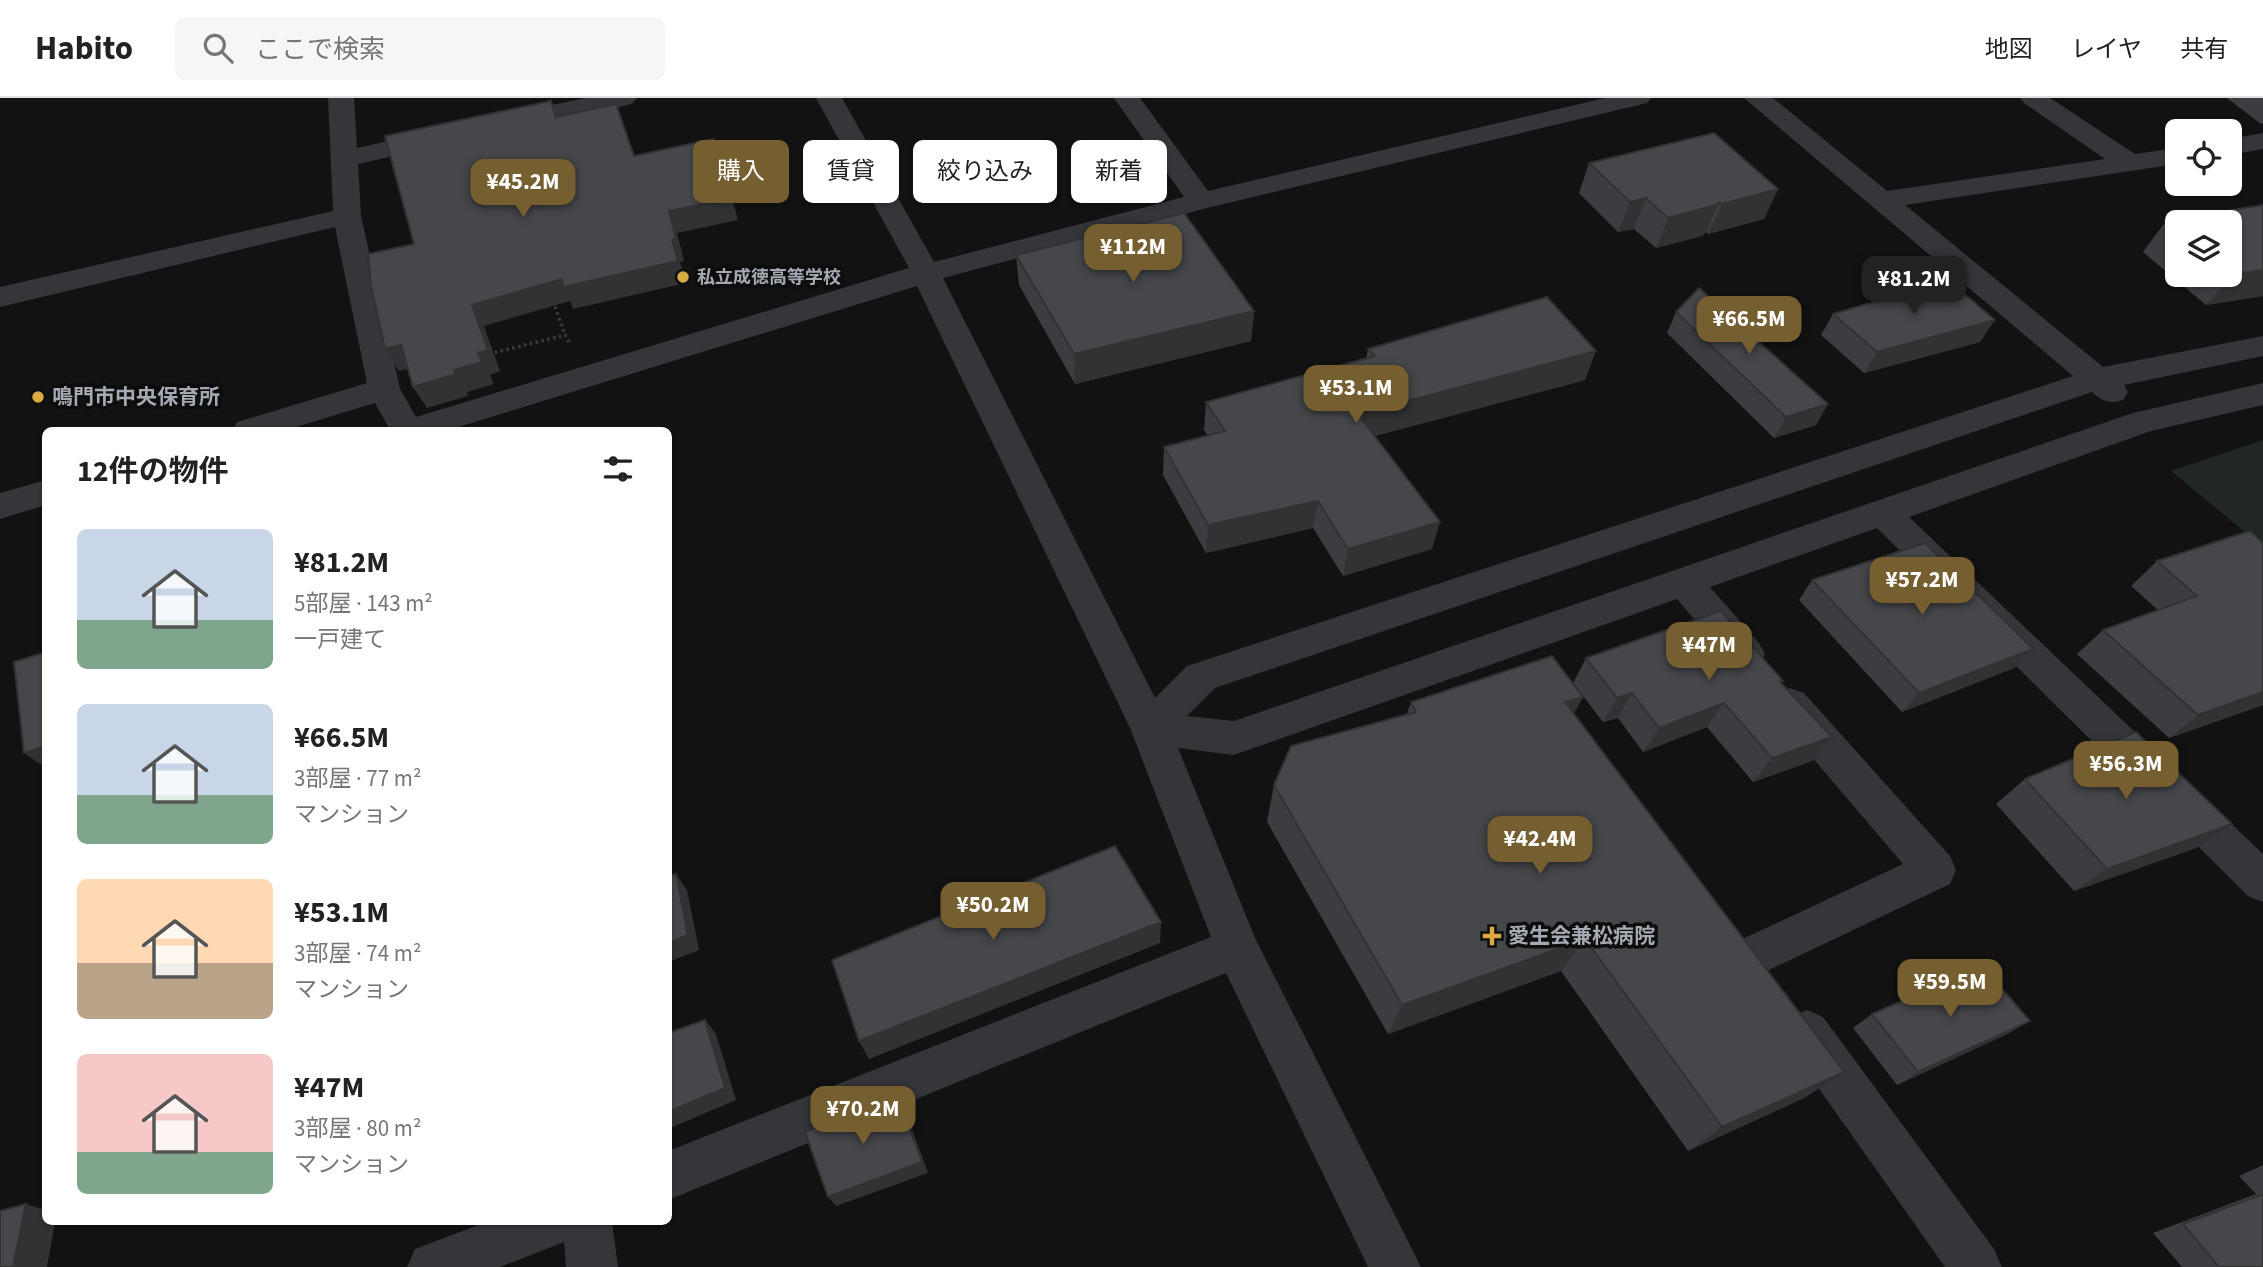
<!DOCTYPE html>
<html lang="ja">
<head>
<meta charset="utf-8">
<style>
  body { margin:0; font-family:"Source Sans 3","Noto Sans JP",sans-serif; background:#f6f6f6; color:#222; height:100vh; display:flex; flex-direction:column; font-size:26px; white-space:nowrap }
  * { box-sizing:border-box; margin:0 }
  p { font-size:23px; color:#767676 }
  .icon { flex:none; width:38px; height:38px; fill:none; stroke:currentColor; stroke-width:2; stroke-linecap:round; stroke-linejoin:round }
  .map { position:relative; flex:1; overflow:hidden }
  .panel { position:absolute; left:42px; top:329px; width:630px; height:798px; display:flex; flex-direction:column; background:#fff; border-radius:10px; box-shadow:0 2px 5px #0004 }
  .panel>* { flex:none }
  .banner { position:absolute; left:693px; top:42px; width:665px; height:63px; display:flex; gap:14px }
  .tools { position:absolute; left:2165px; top:21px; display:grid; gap:14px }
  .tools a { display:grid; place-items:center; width:77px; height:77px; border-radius:10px; background:#fff; box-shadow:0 2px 5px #0004; font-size:35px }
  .price { position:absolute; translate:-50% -60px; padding:0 16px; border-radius:14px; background:#755f31; color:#fff; font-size:23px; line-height:46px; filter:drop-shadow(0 2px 4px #0008) }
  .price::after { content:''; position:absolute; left:50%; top:42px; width:21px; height:16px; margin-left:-10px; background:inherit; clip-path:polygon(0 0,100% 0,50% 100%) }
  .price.active { background:#222; color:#fff }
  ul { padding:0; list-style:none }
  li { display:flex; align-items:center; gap:21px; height:175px; padding:0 35px }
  li span { display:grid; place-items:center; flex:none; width:196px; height:140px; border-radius:10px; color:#555 }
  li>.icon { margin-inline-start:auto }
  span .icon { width:84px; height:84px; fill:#fffc; stroke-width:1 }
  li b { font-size:30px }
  h2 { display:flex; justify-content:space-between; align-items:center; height:84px; padding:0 35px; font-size:30px }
  .pill { padding:0 24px; border-radius:10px; background:#fff; box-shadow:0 2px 5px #0004; font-size:24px; line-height:63px }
  .pill.active { background:#755f31; color:#fff }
  header { display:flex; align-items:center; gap:42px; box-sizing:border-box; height:98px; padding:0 35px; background:#fff; border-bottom:2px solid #e0e0e0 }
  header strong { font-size:33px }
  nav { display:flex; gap:38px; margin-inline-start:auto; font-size:24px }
  .search { width:490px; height:63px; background:#f6f6f6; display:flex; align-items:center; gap:18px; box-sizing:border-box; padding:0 24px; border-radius:10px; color:#767676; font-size:26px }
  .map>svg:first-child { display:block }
</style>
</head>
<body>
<header>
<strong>Habito</strong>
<div class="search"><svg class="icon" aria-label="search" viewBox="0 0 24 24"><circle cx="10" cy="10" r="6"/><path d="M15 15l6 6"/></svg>ここで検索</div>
<nav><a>地図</a><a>レイヤ</a><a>共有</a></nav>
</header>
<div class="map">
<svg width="2263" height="1169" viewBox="0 0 2263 1169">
  <rect width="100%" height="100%" fill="#121213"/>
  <path fill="#212722" d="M2263 342V449L2171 373Z"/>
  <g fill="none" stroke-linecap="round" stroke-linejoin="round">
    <path stroke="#3a3b3f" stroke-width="3.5" stroke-dasharray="2.5 3.5" stroke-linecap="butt" d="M553 203 565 237
      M489 256 565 237 570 246"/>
    <path fill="#35363a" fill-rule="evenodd" d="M328 0H354L357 50 438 32 447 34 451 40 447 46 358 66 361 118 400 291 416 319 909 170 816 0H842L934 164 1184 99 1114 0H1140L1208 93 1605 0H1651L1647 5 1207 110 943 180 1155 600 1187 568 2073 278 1744 0H1773L1887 93 2105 61 2024 5 2020 0H2050L2135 56 2177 50V66L1905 107 2103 269 2263 238V258L2124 287 2128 294 2123 302C2110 306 2103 304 2092 294L1215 590 1187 618 1234 623 2133 315 2263 285V307L2151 333 1909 419 2263 756V804L2248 798 1877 430 1710 489 1759 545 1765 556 1759 567 1746 571 1733 567 1677 501 1234 657 1178 650 1255 840 1421 1169H1368L1226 875 668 1102V1053L1211 839 1130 630 917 188 449 332H390L375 305 286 332H233L237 324 367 285 335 129 0 209V189L333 113Z
      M586 0H637L633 5 624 8 503 33 494 31 490 25 494 19Z
      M2263 35V51L2230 57V41Z
      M46 382V407L0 421V395Z
      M1790 590 1804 595 1950 758 1956 772 1950 786 1752 880 1736 874 1730 859 1736 844 1903 766 1776 617 1771 606 1776 595Z
      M1807 912 1823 919 1994 1151 2002 1169H1945L1791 951 1784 935 1791 919Z
      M486 1124H612L618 1169H566L564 1144 500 1169H407L415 1151Z"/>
  </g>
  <path fill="#3c3d40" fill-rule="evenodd" d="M2227 0H2263V25L2261 26Z
    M1589 65 1778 91 1764 121 1708 136 1706 134 1702 138 1656 150 1634 131 1618 134 1579 95Z
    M2263 107V198L2206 207 2143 154 2166 123ZM2177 124H2230V177H2177Z
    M1016 157 1254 213 1251 243 1075 286 1019 187Z
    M1676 214 1828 306 1816 327 1774 340 1667 235Z
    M1833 216 1980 244 1864 275 1821 237Z
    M1368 251 1585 282 1375 338 1432 451 1343 478 1313 430 1206 455 1163 377 1164 349 1208 338 1204 332 1206 304 1366 261Z
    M2263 445V607L2169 640 2077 556 2103 532 2158 512 2131 488 2157 463Z
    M1812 482 2033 551 2014 570 1902 614 1799 502Z
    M1586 560 1783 583 1781 585 1812 663 1753 684 1707 629 1643 654 1618 620 1603 624 1573 585Z
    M1411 604 1574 615 1844 974 1804 1000 1688 1053 1561 873 1388 936 1267 724 1274 687 1407 616Z
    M2025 681 2196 750 2074 793 1996 706Z
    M1872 916 2030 923 2007 936 1897 987 1853 930Z
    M2263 1067V1169H2182L2153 1135 2256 1096 2239 1078Z"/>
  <path fill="#313234" d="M1778 91 1764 121 1708 136 1722 106Z
    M732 100 738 122 677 135 684 163 680 164 686 185 573 211 570 203 484 228 500 273 490 277 494 286 467 294 468 298 427 310 413 289 454 272 478 255 472 207 672 142 669 113Z
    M1646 100 1634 131 1618 134 1630 104Z
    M1719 104 1706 134 1702 138 1656 150 1668 120Z
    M2263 172V198L2206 207 2232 177Z
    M1254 213 1251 243 1075 286 1074 256Z
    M1995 222 1980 244 1864 275 1877 254Z
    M401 247 415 268 399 273 385 251Z
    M1596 253 1585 282 1352 344 1358 316Z
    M1828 306 1816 327 1774 340 1786 319Z
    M1318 403 1313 430 1206 455 1208 427Z
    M1440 424 1432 451 1343 478 1348 451Z
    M2033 551 2014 570 1902 614 1919 595Z
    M2263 594V607L2169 640 2198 617Z
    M1632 595 1618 620 1603 624 1617 600Z
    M1583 599 1562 638 1565 604Z
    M1724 605 1707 629 1643 654 1659 630Z
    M1832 639 1812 663 1753 684 1772 660Z
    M46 648V670L24 655Z
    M2232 726 2196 750 2074 793 2107 771Z
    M676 776 687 792 699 852 668 864V845Z
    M1161 824 1160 845 869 961 859 943Z
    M1585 841 1561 873 1388 936 1402 907Z
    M705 922 716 936 736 1002 668 1031V1014Z
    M2030 923 2007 936 1897 987 1918 974Z
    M1844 974 1804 1000 1688 1053 1722 1029Z
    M897 997 904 1009 928 1075 836 1108 828 1099Z
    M26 1106 46 1112V1124H55L47 1169H13Z"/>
  <path fill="#46474b" stroke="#313234" stroke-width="2" d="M551 3 556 19 616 6 634 58 713 41 732 100 669 113 676 141 672 142 678 163 563 189 562 181 472 207 488 252 478 255 482 264 454 272 456 276 413 289 401 247 385 251 371 188 368 156 414 146 385 38Z
    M1714 35 1778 91 1722 106 1719 104 1716 107 1668 120 1646 100 1630 104 1589 65Z
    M2263 107V172L2232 177 2230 175V124H2177V132L2166 123Z
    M1184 115 1254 213 1074 256 1016 157Z
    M1948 182 1995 222 1877 254 1833 216Z
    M1699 190 1828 306 1786 319 1676 214Z
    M1547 199 1596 253 1358 316 1440 424 1348 451 1318 403 1208 427 1164 349 1225 333 1206 304 1375 258 1368 251Z
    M2250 433 2263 445V594L2198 617 2103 532 2197 498 2157 463Z
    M1925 445 2033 551 1919 595 1812 482Z
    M1721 513 1783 583 1780 584 1832 639 1772 660 1724 605 1659 630 1632 595 1617 600 1586 560Z
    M46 554V648L24 655 14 564Z
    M1552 558 1583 599 1565 604 1844 974 1722 1029 1585 841 1402 907 1274 687 1291 648 1416 614 1411 604Z
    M2136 634 2232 726 2107 771 2025 681Z
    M1115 748 1161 824 859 943 832 862Z
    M676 776 688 837 668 845V778Z
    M1982 868 2030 923 1918 974 1872 916Z
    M705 922 725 990 668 1014V935Z
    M897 997 922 1064 828 1099 805 1034Z
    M2263 1096V1169H2219L2183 1126Z
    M26 1106 13 1169H0V1113Z"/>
  <g fill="#daaa43" stroke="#0d0d0e" stroke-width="2.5">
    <circle cx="683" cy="179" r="7"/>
    <circle cx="38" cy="299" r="7"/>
    <path d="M1488.5 827.5h7v7h7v7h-7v7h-7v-7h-7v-7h7z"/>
  </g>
  <g text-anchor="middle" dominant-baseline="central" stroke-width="7" stroke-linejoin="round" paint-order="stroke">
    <g font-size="18" font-weight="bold" fill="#a5a9b2" stroke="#0d0d0e" text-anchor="start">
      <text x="697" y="179">私立成徳高等学校</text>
    </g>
    <g font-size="21" font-weight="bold" fill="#a5a9b2" stroke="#0d0d0e" text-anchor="start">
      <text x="52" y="299">鳴門市中央保育所</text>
      <text x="1508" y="838">愛生会兼松病院</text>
    </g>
  </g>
</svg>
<div class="tools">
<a><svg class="icon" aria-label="locate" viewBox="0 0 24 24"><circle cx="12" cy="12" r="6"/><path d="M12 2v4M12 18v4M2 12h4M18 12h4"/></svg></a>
<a><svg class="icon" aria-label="layers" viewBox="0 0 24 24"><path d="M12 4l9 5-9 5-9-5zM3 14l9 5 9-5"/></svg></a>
</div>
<b class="price" style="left:523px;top:121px">¥45.2M</b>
<b class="price" style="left:1133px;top:186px">¥112M</b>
<b class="price active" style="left:1914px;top:218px">¥81.2M</b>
<b class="price" style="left:1749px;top:258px">¥66.5M</b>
<b class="price" style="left:1356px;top:327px">¥53.1M</b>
<b class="price" style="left:1922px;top:519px">¥57.2M</b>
<b class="price" style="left:1709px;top:584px">¥47M</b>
<b class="price" style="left:2126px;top:703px">¥56.3M</b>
<b class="price" style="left:1540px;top:778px">¥42.4M</b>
<b class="price" style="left:993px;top:844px">¥50.2M</b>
<b class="price" style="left:1950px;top:921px">¥59.5M</b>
<b class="price" style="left:863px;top:1048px">¥70.2M</b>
<div class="banner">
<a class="pill active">購入</a>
<a class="pill">賃貸</a>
<a class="pill">絞り込み</a>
<a class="pill">新着</a>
</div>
<section class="panel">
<h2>12件の物件<svg class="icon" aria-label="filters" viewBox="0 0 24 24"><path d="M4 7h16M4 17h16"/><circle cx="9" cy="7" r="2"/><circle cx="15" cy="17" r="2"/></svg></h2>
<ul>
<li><span style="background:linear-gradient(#c9d6e8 65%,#7fa58c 0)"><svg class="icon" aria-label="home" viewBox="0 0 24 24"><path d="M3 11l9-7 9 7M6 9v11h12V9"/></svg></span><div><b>¥81.2M</b><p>5部屋 · 143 m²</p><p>一戸建て</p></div></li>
<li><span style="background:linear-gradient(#c9d6e8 65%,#7fa58c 0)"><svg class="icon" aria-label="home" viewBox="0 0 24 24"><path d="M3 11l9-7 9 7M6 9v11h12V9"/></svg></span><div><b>¥66.5M</b><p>3部屋 · 77 m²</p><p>マンション</p></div></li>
<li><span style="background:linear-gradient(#ffd9b3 60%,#b9a48a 0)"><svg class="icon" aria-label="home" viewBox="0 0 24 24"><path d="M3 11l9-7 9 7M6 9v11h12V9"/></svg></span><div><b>¥53.1M</b><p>3部屋 · 74 m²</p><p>マンション</p></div></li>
<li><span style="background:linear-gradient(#f6c9c9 70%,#7fa58c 0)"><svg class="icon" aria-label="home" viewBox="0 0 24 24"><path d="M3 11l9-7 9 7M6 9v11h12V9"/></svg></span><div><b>¥47M</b><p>3部屋 · 80 m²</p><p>マンション</p></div></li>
</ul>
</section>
</div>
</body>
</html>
